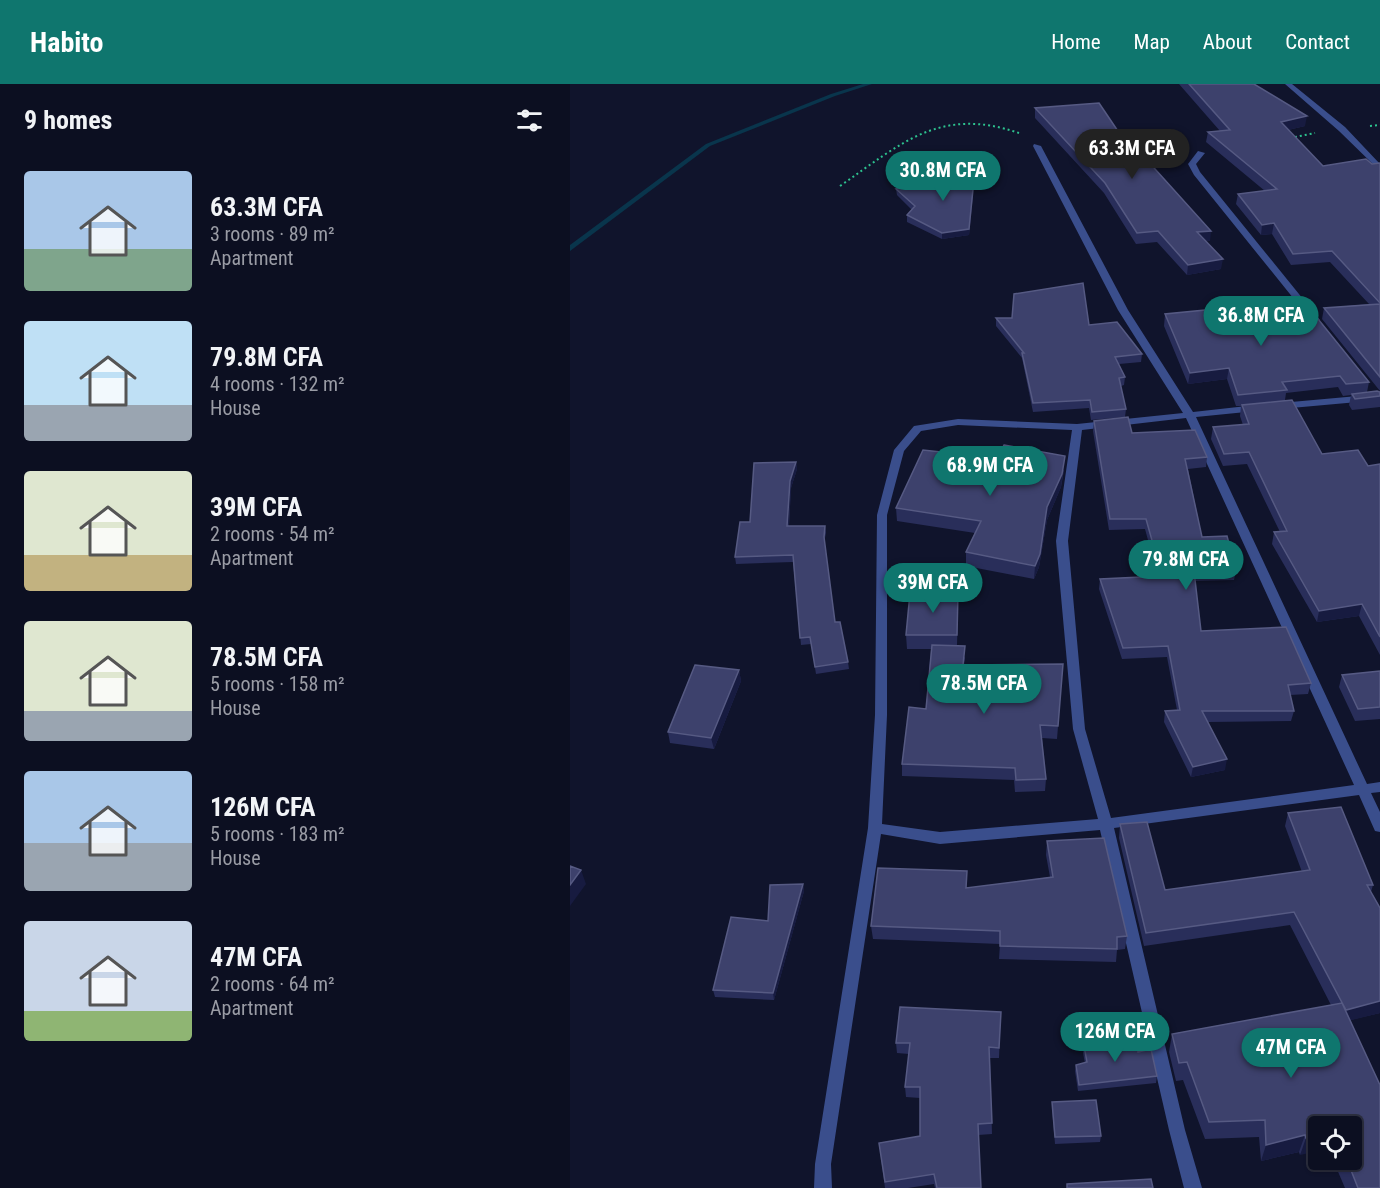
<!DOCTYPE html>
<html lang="en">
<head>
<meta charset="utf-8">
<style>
  body { margin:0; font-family:"Roboto Condensed",sans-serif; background:#15182a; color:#f1f3f6; height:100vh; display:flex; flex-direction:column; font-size:22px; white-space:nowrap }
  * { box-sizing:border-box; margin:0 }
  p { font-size:20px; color:#9a9ca5 }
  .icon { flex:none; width:33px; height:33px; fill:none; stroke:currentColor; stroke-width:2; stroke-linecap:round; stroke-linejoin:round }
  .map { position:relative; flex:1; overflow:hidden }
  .details { display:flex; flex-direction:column; background:#0c0f21; width:570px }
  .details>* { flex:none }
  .tools { position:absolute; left:738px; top:1032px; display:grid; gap:12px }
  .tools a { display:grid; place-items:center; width:54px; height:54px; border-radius:6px; background:#0c0f21; box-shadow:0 2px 4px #0004,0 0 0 2px #2c2f3f; font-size:30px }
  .price { position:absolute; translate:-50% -51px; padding:0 14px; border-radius:21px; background:#0f766e; color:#fff; font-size:20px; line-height:39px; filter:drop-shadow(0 2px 3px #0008) }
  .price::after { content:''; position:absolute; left:50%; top:36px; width:18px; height:14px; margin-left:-9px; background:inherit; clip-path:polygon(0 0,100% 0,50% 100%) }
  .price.active { background:#222; color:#fff }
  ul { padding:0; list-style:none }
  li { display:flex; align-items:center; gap:18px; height:150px; padding:0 24px }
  li span { display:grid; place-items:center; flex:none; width:168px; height:120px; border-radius:6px; color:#555 }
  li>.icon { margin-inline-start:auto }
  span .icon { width:72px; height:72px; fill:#fffc; stroke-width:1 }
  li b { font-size:26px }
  h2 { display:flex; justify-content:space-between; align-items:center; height:72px; padding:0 24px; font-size:26px }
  header { display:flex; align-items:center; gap:36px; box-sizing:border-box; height:84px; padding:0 30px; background:#0f766e; color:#fff }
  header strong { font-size:28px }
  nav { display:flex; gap:33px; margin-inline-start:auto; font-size:21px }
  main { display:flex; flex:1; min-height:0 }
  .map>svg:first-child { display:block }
</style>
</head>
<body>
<header>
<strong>Habito</strong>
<nav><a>Home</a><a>Map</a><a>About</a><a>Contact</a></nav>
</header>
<main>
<section class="details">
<h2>9 homes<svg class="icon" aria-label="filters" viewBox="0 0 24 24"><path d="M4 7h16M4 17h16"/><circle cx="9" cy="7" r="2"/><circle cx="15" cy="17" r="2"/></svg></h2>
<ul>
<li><span style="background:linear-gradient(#a9c7e8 65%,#7fa58c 0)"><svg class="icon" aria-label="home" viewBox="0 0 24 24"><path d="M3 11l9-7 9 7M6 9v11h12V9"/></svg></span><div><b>63.3M CFA</b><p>3 rooms · 89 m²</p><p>Apartment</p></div></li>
<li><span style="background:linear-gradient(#bfe0f5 70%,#9aa5b1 0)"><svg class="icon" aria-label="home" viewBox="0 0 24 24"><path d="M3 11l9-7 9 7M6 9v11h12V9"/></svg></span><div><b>79.8M CFA</b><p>4 rooms · 132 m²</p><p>House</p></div></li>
<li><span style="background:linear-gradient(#dfe7d0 70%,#c2b280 0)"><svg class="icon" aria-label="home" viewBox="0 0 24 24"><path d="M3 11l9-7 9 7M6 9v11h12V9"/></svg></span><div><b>39M CFA</b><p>2 rooms · 54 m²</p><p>Apartment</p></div></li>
<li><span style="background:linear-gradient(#dfe7d0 75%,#9aa5b1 0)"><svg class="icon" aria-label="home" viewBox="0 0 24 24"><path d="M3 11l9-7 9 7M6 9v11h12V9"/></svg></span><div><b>78.5M CFA</b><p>5 rooms · 158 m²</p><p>House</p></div></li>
<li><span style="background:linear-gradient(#a9c7e8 60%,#9aa5b1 0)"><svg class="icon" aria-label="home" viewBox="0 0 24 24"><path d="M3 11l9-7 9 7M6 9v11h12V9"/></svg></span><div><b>126M CFA</b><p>5 rooms · 183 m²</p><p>House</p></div></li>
<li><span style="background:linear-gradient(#c9d6e8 75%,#8fb573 0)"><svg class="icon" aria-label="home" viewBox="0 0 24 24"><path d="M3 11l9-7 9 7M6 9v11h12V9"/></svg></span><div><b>47M CFA</b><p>2 rooms · 64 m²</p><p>Apartment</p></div></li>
</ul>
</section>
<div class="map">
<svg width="810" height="1104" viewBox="0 0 810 1104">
  <rect width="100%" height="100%" fill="#10142c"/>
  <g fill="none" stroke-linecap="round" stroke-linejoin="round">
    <path fill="#09354c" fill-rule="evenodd" d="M293 0H302L265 12 140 62 0 167V161L136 60 261 10Z"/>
    <path stroke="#2dc28f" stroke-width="2" stroke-dasharray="2 3" stroke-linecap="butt" d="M800 42 810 41
      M720 54 745 49
      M270 102C332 59 370 22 449 49"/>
    <path fill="#3a4e8c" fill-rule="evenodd" d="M715 0H722L775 43 810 80V87L769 47Z
      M464 60 471 62 558 226 623 328 686 321 691 324 686 327 626 333 797 700 810 698V708L801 709 810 728V748L805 747 789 711 544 744 615 1046 632 1104H614L599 1046 530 746 370 760 311 750 261 1080 262 1104H244L245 1080 298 744 305 631 307 431 324 366 344 342 388 335 507 340 613 329 548 226 463 62ZM616 334 784 701 541 734 515 645 498 457 512 346ZM388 341 502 346 486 457 503 645 528 735 370 748 312 740 317 631V431L334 367 351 347Z
      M628 67 635 69 626 80 630 88 750 236V240H744L624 91 618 80Z
      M810 310V316L710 325 705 322 710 319Z"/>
  </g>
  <path fill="#292e5a" d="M609 0H684L735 42 718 46 753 82 810 79V307L752 235 754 224 799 220 760 178 721 181 702 150 691 151 666 120 668 110 695 107 636 58 638 48 650 47Z
    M465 24 560 65 640 157H636L651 185 617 191 587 158 566 160 534 109 465 34Z
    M405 91 399 151 372 155 337 138V131L342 126 327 111 326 105Z
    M712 227 799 298 797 308H810V323L782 326 779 321 781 311 773 312 768 303 716 309 715 316 752 370 798 382 810 380V571L789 532 747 538 702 460 704 448H710L677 380 653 382 641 355 643 343 673 341 670 332 671 322H666L657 295 618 300 594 242 595 230Z
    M426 234 519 241 572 270 571 278 549 280 555 293 554 301 551 302 556 325 555 333 521 336 519 324 463 328 452 274 426 242Z
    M524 337 637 373 636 383 618 385 632 453 666 486 664 496 625 497 631 547 741 599 738 610 720 611 724 627 721 637 638 638 655 686 621 693 594 638 595 627 607 626 597 573 552 575 529 505 530 495 588 493 575 445 539 446 523 347Z
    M226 378 227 385 221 404 219 442H255L256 449 254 459 265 538 278 578 279 585 246 590 241 560 231 561 223 478 166 480 165 473 180 438Z
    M494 386 491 403 477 436 469 483 464 495 396 482V468L405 449 327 437 326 424Z
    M388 524 387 561 395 574 394 581 493 580 487 655 472 654 476 695 475 707 445 708 444 696 332 692V680L356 625 361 565H337L336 551Z
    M169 586 171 597 144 665 100 659 98 648Z
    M810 587V635L785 637 769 603 772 591Z
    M718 729 803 801 801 808 810 824V929L780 936 810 1104H775L763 1076H782V1042H748L730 1071 729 1068 691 1077 689 1053 635 1055 613 996 606 997 599 968 602 950 761 921 720 841 574 862 549 754 550 740 595 806 732 788 715 742Z
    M477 757 557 852 555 865 547 866 546 878 429 875 430 860 303 855 301 842 397 804 480 793 476 771Z
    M233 800 234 807 204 916 145 913 143 906 198 837Z
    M431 928 429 974H420L422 1050 408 1051 411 1104H365L364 1100 338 1104H315L309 1059 350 1052V1014L336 1013 335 1003 339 970 327 969 326 959Z
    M514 962 568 968 587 992 586 999 508 1007 505 987 506 981 515 979 513 969Z
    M482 1018 531 1052 530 1058 485 1060 482 1025Z"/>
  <path fill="#171b40" d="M737 32 735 42 709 48 711 38Z
    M405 85 399 151 372 155V149Z
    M704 139 702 150 691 151 692 141Z
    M641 147 640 157 626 158 627 148Z
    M653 175 651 185 617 191 618 181Z
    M659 284 657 295 618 300 620 289Z
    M495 372 491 403 477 436 469 483 464 495 465 482 477 423Z
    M226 378 227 385 221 404 218 449 217 442 220 397Z
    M792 520 789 532 747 538 749 527Z
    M169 586 171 597 144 665 141 654Z
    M657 675 655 686 621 693 623 683Z
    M11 786 16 800 0 822V801Z
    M233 800 234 807 204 916 203 909Z
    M810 917V929L770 939 775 926Z
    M735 1051 729 1068 691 1077 696 1061Z
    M748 1051V1067L730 1071 736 1054Z"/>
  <path fill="#3d416c" stroke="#565a83" stroke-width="1.5" d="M619 0H684L737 32 711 38 753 82 796 75 802 80 810 79V219L762 167 723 170 704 139 692 141 668 110 707 105 638 48 660 46Z
    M529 19 560 65H567L641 147 627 148 653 175 618 181 588 147 567 149 535 99 465 24Z
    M405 85 399 145 372 149 337 131 345 122 326 105Z
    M513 199 519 241 547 238 572 270 545 273 555 293 549 294 556 325 522 328 520 316 463 319 452 269H454L426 234H442L444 210Z
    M707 219 712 227 740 225 799 298 776 300 770 292 712 298 717 306 668 311 659 284 620 289 595 230Z
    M810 220V293L754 224Z
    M807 307 810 308V312L785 315 782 310Z
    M722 316 752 370 788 366 798 382 810 380V553L792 520 749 527 704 448 717 447 679 368 654 370 643 343 679 340 672 321Z
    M558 333 562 349 625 346 637 373 615 375 632 453 657 452 666 486 624 487 631 547 716 543 741 599 718 601 724 627H632L657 675 623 683 595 627 610 626 598 562 553 564 530 495 592 492 576 435H540L524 337Z
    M434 361 495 372 492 390 477 423 470 470 465 482 396 468 411 437 326 424 353 366 427 374Z
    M226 378 220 397 217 442H255L254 453 265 538H270L278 578 245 583 240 553 230 554 223 471 165 473 170 438H180L184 379Z
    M340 509H388L387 551H336Z
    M362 561 395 562 393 581 493 580 488 642 470 641 476 695 446 696 445 684 332 680 339 623 356 625Z
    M125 581 169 586 141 654 98 648Z
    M810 587V623L788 625 772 591Z
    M771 723 803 801H797L810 824V917L776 926 724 828 576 849 550 740 577 738 595 806 740 786 718 729Z
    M534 754 557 852 547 853V865L430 862V847L301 842 308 784 397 787 396 804 483 793 477 757Z
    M0 782 11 786 0 801Z
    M233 800 203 909 143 906 161 833 198 837 200 801Z
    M772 919 810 1001V1104H788L777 1076H782V1042H748V1051L736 1054 735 1051 696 1061 695 1036 639 1038 617 978 609 979 602 950Z
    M330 923 431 928 429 964 419 963 422 1039 408 1040 411 1104H367L364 1090 315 1098 309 1059 350 1052V1003H335L340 959H326Z
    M566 956 568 968 581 965 587 992 509 1001 506 981 517 978 514 962Z
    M526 1016 531 1052 485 1053 482 1018Z
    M581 1095 583 1104H497V1100Z"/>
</svg>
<div class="tools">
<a><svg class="icon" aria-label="locate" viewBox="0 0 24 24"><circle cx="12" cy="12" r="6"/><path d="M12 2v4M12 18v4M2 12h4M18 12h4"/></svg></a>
</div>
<b class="price active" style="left:562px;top:96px">63.3M CFA</b>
<b class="price" style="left:373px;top:118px">30.8M CFA</b>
<b class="price" style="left:691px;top:263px">36.8M CFA</b>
<b class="price" style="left:420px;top:413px">68.9M CFA</b>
<b class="price" style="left:616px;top:507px">79.8M CFA</b>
<b class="price" style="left:363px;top:530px">39M CFA</b>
<b class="price" style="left:414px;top:631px">78.5M CFA</b>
<b class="price" style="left:545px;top:979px">126M CFA</b>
<b class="price" style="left:721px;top:995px">47M CFA</b>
</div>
</main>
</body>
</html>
